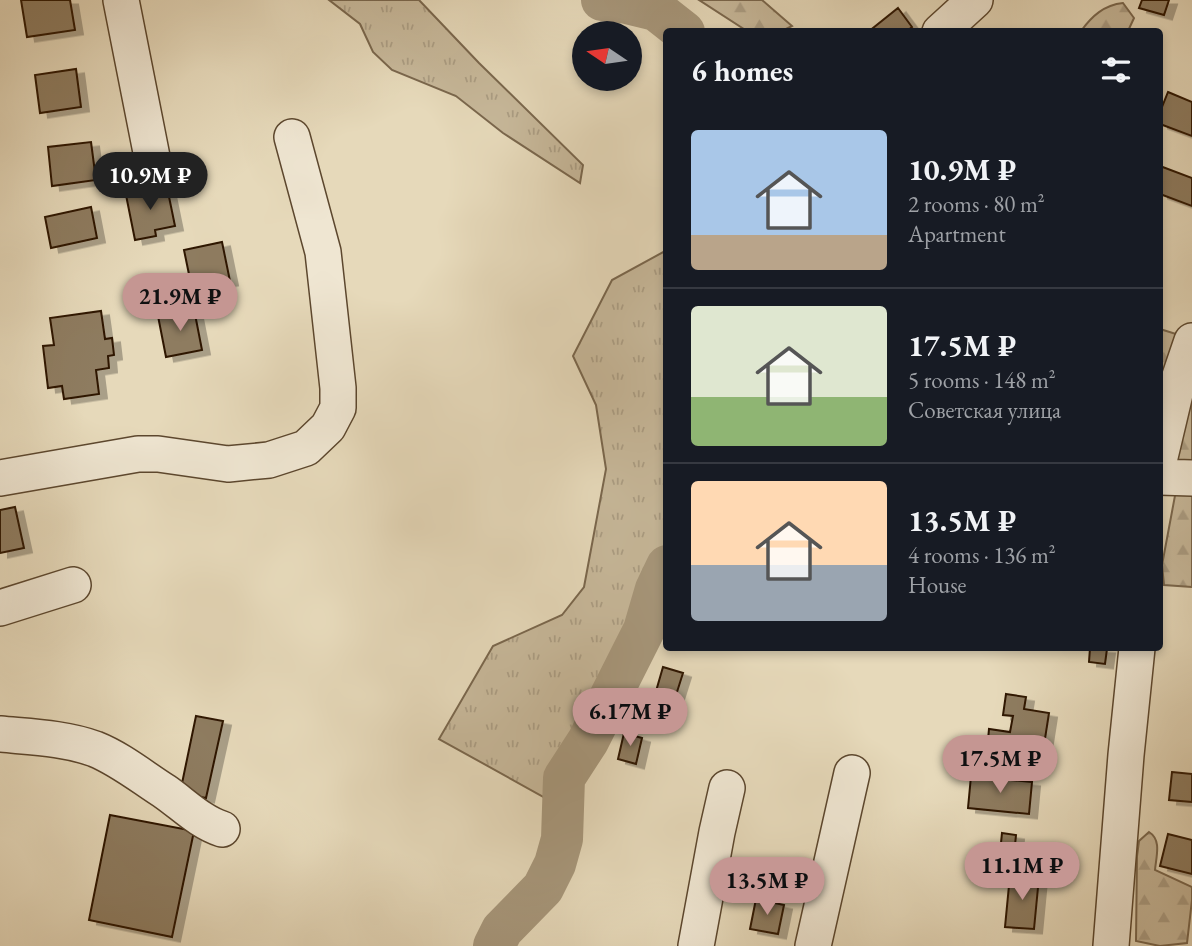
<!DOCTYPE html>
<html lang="en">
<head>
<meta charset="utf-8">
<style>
  body { margin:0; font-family:"EB Garamond",serif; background:#242831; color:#f1f3f6; height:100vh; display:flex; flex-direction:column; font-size:26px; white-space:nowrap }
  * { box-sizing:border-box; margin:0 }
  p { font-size:23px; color:#9ea1a6 }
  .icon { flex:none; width:38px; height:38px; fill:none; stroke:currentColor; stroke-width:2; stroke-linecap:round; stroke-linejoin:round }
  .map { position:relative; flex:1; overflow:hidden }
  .side { position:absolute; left:663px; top:28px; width:500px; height:623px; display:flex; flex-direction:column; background:#171b24; border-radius:7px; box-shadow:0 4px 10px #0003 }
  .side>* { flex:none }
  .needle { width:46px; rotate:283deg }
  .controls { position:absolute; left:572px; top:21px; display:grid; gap:14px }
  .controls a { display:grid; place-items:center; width:70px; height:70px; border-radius:50%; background:#171b24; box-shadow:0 4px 10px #0003; font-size:35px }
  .price { position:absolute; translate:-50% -60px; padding:0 16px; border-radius:24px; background:#c59692; color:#111; font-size:23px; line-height:46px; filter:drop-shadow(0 2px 4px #0008) }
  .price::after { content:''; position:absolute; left:50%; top:42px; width:21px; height:16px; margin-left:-10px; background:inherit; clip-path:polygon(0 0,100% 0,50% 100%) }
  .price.current { background:#222; color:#fff }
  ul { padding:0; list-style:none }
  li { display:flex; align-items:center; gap:21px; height:175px; padding:0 28px }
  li+li { border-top:2px solid #363941 }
  li span { display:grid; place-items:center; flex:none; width:196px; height:140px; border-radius:7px; color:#555 }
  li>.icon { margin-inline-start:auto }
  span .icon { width:84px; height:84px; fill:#fffc; stroke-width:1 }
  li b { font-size:30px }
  h2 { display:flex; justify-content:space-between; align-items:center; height:84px; padding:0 28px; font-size:30px }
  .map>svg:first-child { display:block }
</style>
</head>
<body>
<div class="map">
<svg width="1192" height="946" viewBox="0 0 1192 946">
  <defs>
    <pattern id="grass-tufts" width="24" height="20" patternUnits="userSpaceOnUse" patternTransform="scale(1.75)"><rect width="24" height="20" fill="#c7b89a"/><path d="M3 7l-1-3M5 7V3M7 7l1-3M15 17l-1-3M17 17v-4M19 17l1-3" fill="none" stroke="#ab9d83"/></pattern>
    <pattern id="forest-firs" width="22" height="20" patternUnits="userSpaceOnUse" patternTransform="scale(1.75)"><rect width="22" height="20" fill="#c7b89a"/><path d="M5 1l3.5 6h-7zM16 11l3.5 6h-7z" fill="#ab9d83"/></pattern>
    <filter id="shadow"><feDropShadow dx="8" dy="4.5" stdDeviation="0" flood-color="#0004"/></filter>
  </defs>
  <rect width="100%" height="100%" fill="#e6d9ba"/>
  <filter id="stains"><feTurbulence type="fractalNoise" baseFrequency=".00286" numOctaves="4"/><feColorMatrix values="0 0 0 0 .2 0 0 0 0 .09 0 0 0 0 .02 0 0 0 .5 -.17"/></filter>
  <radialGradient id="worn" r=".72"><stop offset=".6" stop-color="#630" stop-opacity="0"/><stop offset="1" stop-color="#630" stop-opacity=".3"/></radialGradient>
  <path fill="url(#grass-tufts)" stroke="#7a674d" stroke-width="2" d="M329 0H419L479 63 583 165 580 183 503 133 456 96 392 70 373 52 360 24Z
    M667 250V605L650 618 644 630 597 716 588 741 558 805 439 739 493 646 562 615 584 587 606 469 596 405 573 356 612 280Z"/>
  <path fill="url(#forest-firs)" stroke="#7a674d" stroke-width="2" d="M699 0H762L792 26 782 31H747Z
    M1123 3 1134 18 1128 31H1081C1092 16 1104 5 1123 3Z
    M1160 329 1192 339V587L1164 585 1162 565 1180 469 1160 478Z
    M1149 832C1162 840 1156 857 1155 870L1192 887V900L1187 943 1160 946 1136 941 1137 856 1139 841Z"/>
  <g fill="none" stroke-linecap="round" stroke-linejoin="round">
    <path stroke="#a7977b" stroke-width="42" d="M602 0 627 3 656 10 684 32
      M494 946 502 930 543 888 555 864 562 839 564 778 588 741 644 630 656 589 667 566"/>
  </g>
  <path fill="#8e7b61" stroke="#2e1600" stroke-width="2" filter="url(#shadow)" d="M21 0H70L75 30 27 37Z
    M1142 0H1169L1164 15 1139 8Z
    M898 8 912 27 906 32H868Z
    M76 69 81 107 40 113 35 75Z
    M1168 92 1192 102V136L1160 124V112Z
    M91 142 96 180 52 186 48 147Z
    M1160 166 1192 178V206L1160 194Z
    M167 187 175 226 155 230 156 236 135 240 126 195Z
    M91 207 97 238 51 248 45 217Z
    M222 242 230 281 192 289 184 250Z
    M194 309 202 350 166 357 158 316Z
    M101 311 105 339 112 338 114 355 108 356 109 368 96 370 99 394 64 399 62 386 48 388 43 346 54 345 50 318Z
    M15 507 24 548 0 553V510Z
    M1090 648 1107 649 1105 664 1089 662Z
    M663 667 683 673 671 711 652 705Z
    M1006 694 1026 697 1024 709 1049 713 1042 758 1010 754 1011 743 988 740 989 729 1010 732 1013 716 1003 715Z
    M196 716 223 721 206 798 180 793Z
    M624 733 642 738 636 764 618 759Z
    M1172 772 1192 774V802L1169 800Z
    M971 776 1032 782 1029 814 968 808Z
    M110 815 194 831 172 937 89 920Z
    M1002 833 1016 835 1014 855 1000 853Z
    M1168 834 1192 840V874L1160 866Z
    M1010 875 1039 877 1034 929 1005 927Z
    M756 899 784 905 778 934 750 929Z"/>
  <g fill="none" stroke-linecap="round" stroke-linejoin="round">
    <g stroke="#5c472e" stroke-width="38">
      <path id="minor" d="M121 0 152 157
        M940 32 975 0
        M1160 457 1177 385 1192 341
        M1160 477 1192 478
        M0 478 138 454H158L228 464 269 460 306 448 328 427 338 408V388L323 252 292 137
        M0 608 73 585
        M0 734C31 737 65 738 95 749 120 759 142 777 164 791 183 804 200 822 222 829
        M696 946 717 832 727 788
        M813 946 852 773
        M1111 946 1126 755 1137 648"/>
    </g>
    <use href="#minor" stroke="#efe6d2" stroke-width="35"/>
  </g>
  <rect width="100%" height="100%" filter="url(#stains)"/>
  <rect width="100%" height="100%" fill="url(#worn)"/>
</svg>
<div class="controls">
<a><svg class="needle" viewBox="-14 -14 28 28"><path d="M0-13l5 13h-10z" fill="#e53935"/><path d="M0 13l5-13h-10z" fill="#9ea1a6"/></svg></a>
</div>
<b class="price current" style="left:150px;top:212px">10.9M ₽</b>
<b class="price" style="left:180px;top:333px">21.9M ₽</b>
<b class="price" style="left:630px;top:748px">6.17M ₽</b>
<b class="price" style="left:1000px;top:795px">17.5M ₽</b>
<b class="price" style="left:1022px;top:902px">11.1M ₽</b>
<b class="price" style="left:767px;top:917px">13.5M ₽</b>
<section class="side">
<h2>6 homes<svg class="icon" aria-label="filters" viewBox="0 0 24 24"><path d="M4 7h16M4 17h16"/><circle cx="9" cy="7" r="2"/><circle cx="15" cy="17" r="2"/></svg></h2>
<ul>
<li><span style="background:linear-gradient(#a9c7e8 75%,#b9a48a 0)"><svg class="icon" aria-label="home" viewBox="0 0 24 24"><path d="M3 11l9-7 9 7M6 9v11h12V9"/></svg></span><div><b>10.9M ₽</b><p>2 rooms · 80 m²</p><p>Apartment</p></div></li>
<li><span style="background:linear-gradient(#dfe7d0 65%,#8fb573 0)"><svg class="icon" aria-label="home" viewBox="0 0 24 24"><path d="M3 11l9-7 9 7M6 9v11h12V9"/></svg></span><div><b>17.5M ₽</b><p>5 rooms · 148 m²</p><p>Советская улица</p></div></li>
<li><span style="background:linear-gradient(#ffd9b3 60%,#9aa5b1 0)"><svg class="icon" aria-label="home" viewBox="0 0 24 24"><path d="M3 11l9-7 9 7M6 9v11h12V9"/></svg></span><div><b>13.5M ₽</b><p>4 rooms · 136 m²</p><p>House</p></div></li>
</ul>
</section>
</div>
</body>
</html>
